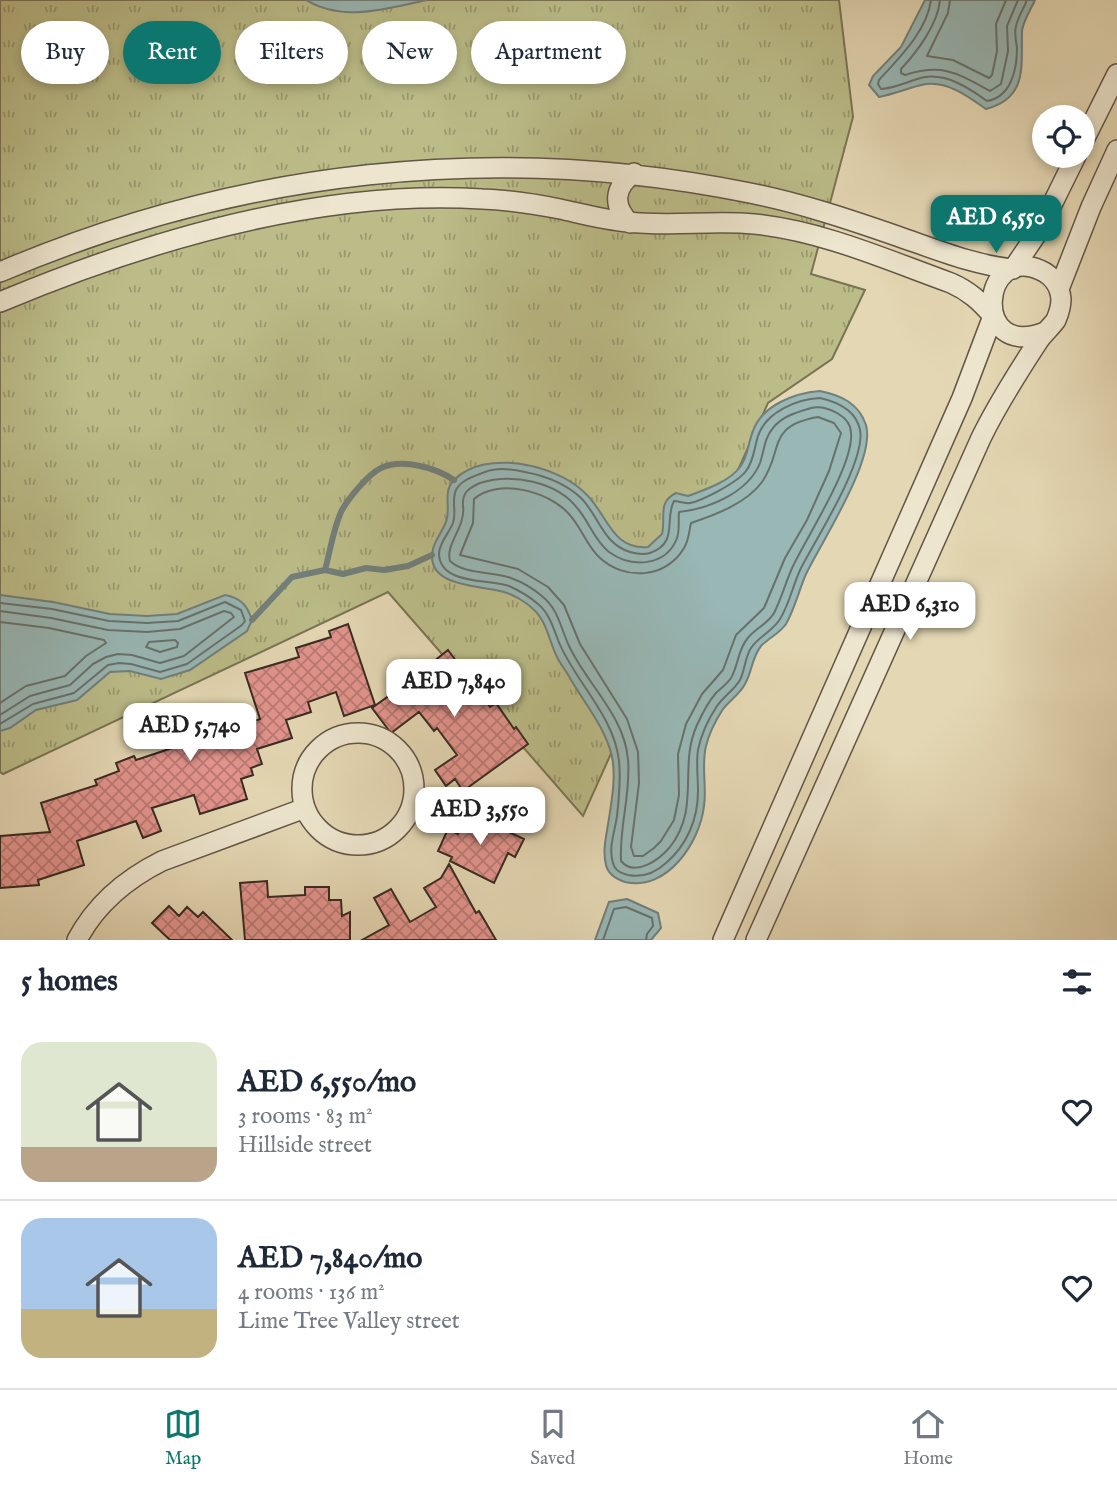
<!DOCTYPE html>
<html lang="en">
<head>
<meta charset="utf-8">
<style>
  body { margin:0; font-family:"IM FELL English",serif; background:#f2f2f3; color:#1f2937; height:100vh; display:flex; flex-direction:column; font-size:26px; white-space:nowrap }
  * { box-sizing:border-box; margin:0 }
  p { font-size:23px; color:#747a83 }
  .icon { flex:none; width:38px; height:38px; fill:none; stroke:currentColor; stroke-width:2; stroke-linecap:round; stroke-linejoin:round }
  .map { position:relative; height:940px; overflow:hidden }
  .panel { display:flex; flex-direction:column; background:#fff; flex:1 }
  .panel>* { flex:none }
  .guide { position:absolute; left:21px; top:21px; width:700px; height:63px; display:flex; gap:14px }
  .tools { position:absolute; left:1032px; top:105px; display:grid; gap:14px }
  .tools a { display:grid; place-items:center; width:63px; height:63px; border-radius:50%; background:#fff; box-shadow:0 4px 10px #0003; font-size:35px }
  .price { position:absolute; translate:-50% -60px; padding:0 16px; border-radius:14px; background:#fff; color:#222; font-size:23px; line-height:46px; filter:drop-shadow(0 2px 4px #0008) }
  .price::after { content:''; position:absolute; left:50%; top:42px; width:21px; height:16px; margin-left:-10px; background:inherit; clip-path:polygon(0 0,100% 0,50% 100%) }
  .price.selected { background:#0f766e; color:#fff }
  ul { padding:0; list-style:none }
  li { display:flex; align-items:center; gap:21px; height:175px; padding:0 21px }
  li+li { border-top:2px solid #e0e1e3 }
  li span { display:grid; place-items:center; flex:none; width:196px; height:140px; border-radius:21px; color:#555 }
  li>.icon { margin-inline-start:auto }
  span .icon { width:84px; height:84px; fill:#fffc; stroke-width:1 }
  li b { font-size:30px }
  h2 { display:flex; justify-content:space-between; align-items:center; height:84px; padding:0 21px; font-size:30px }
  .chip { padding:0 24px; border-radius:32px; background:#fff; box-shadow:0 4px 10px #0003; font-size:24px; line-height:63px }
  .chip.selected { background:#0f766e; color:#fff }
  .tabs { display:flex; justify-content:space-around; align-items:center; height:98px; border-top:2px solid #e0e1e3; background:#fff; font-size:19px; color:#747a83 }
  .tabs a { display:grid; justify-items:center; gap:4px }
  .tabs .selected { color:#0f766e }
  .map>svg:first-child { display:block }
</style>
</head>
<body>
<div class="map">
<svg width="1117" height="940" viewBox="0 0 1117 940">
  <defs>
    <pattern id="grass-tufts" width="24" height="20" patternUnits="userSpaceOnUse" patternTransform="scale(1.75)"><rect width="24" height="20" fill="#bbbc88"/><path d="M3 7l-1-3M5 7V3M7 7l1-3M15 17l-1-3M17 17v-4M19 17l1-3" fill="none" stroke="#99996f"/></pattern>
    <pattern id="building-cross-hatch" width="8" height="8" patternUnits="userSpaceOnUse" patternTransform="scale(1.75)"><rect width="8" height="8" fill="#e3948d"/><path d="M0 0l8 8M0 8l8-8" fill="none" stroke="#b97973"/></pattern>
  </defs>
  <rect width="100%" height="100%" fill="#e4d7b3"/>
  <filter id="stains"><feTurbulence type="fractalNoise" baseFrequency=".00286" numOctaves="4"/><feColorMatrix values="0 0 0 0 .2 0 0 0 0 .09 0 0 0 0 .02 0 0 0 .5 -.17"/></filter>
  <radialGradient id="worn" r=".72"><stop offset=".6" stop-color="#630" stop-opacity="0"/><stop offset="1" stop-color="#630" stop-opacity=".3"/></radialGradient>
  <path fill="url(#grass-tufts)" stroke="#7a7455" stroke-width="2" d="M0 0H839L853 117 811 274 865 290 832 359 768 403 583 816 388 592 3 774 0 772Z"/>
  <path fill="#98b7b5" stroke="#727f7a" stroke-width="2" d="M306 0H427C388 8 343 23 306 0Z
    M925 0H1035C1031 9 1023 21 1022 31 1021 66 1028 98 986 109 969 97 948 81 926 84 910 87 895 94 879 97L869 85 873 76 901 47Z
    M820 391C840 395 859 403 866 425 876 459 822 541 806 574 799 590 795 608 786 624 780 633 769 638 761 646 752 657 752 672 745 684 740 694 730 700 723 709 716 720 709 733 706 746 701 766 707 786 704 806 700 842 667 892 625 882 616 879 608 874 606 865 602 850 607 833 609 818 612 799 616 776 612 757 606 729 586 705 571 680 567 672 561 665 557 657 549 641 547 621 533 609 526 602 514 595 504 592 481 585 424 588 433 549 436 537 445 529 447 518 450 505 443 491 454 480 486 448 557 465 585 493 607 513 611 550 648 547L662 534C666 518 657 502 676 493L688 496C704 490 729 482 740 467 748 457 748 443 753 431 762 405 795 393 820 391Z
    M0 595 53 602 110 614 147 616 177 614 225 595C241 598 247 605 252 620L247 631 190 670 161 679 130 671 110 672 77 700 36 710 10 728 0 731Z
    M627 899 658 913 661 928 651 940H595L609 902Z"/>
  <g fill="none" stroke-linecap="round" stroke-linejoin="round">
    <path stroke="#68716c" stroke-width="2" d="M931 0C927 31 899 58 879 80L878 84 881 89C897 88 910 80 925 77 948 74 969 88 987 101 1011 97 1017 70 1017 48 1016 41 1014 33 1016 26 1018 17 1024 8 1027 0
      M940 0C938 24 917 52 901 69V73L905 75C943 63 957 73 990 91L1001 84 1008 51 1007 26 1018 0
      M950 0 948 13 927 56 953 60 989 78 992 75 997 51 996 24 1006 0
      M820 398C838 402 856 410 860 430 866 461 816 539 801 568 793 584 790 603 780 619 773 631 759 636 751 648 745 657 745 670 740 680 734 690 724 696 717 706 709 718 701 735 698 750 696 763 698 777 698 791 698 819 687 845 666 863 655 873 643 878 628 875 621 873 615 871 613 863 608 848 615 831 617 816 619 798 621 779 619 761 614 715 574 681 558 640 553 627 549 613 538 604 530 597 518 590 509 586 489 579 440 585 439 554 439 543 449 533 453 523 457 512 451 501 456 490 462 479 475 476 485 472 498 467 512 469 525 472 546 476 565 483 581 498 599 516 603 544 630 552 637 554 644 555 650 553 679 543 664 519 674 501 679 501 684 504 690 503 702 501 738 482 746 471 754 461 754 448 758 436 766 412 797 399 820 398Z
      M811 408C820 406 828 408 837 413 844 417 851 424 851 433 854 464 808 535 794 564 786 580 782 598 774 613 768 624 754 629 747 639 738 650 738 666 731 678 727 684 721 688 716 693 708 702 702 714 697 725 678 767 701 807 670 847 660 859 635 878 621 861 619 827 631 794 628 760 625 717 588 685 570 648 561 630 559 610 543 597 534 589 522 582 511 578 493 571 465 575 450 561 445 544 466 527 463 506 462 492 469 488 480 483 511 473 557 481 578 509 589 522 595 541 609 552 631 568 666 567 677 538 680 530 678 521 679 512 708 509 748 493 760 463 764 452 764 438 773 428 782 416 798 412 811 408Z
      M818 417 834 423 841 433 829 471 807 520 785 558 764 608 736 635 723 670 702 694 686 724 678 754 679 795 674 820 661 841 654 848 643 856H634L631 847 639 783 638 752 627 719 580 644 564 605 548 587 518 569 460 555 473 523 474 499C498 478 548 491 568 513 581 526 586 545 599 557 624 581 666 579 684 548 689 540 689 531 691 523 715 515 747 503 762 482 784 450 766 426 818 417Z
      M0 603 52 609 109 621 147 623 178 621 225 602 241 610 245 621 242 625 187 664 160 672 131 664 119 663 108 665 74 693 33 704 0 724
      M0 611 51 618 108 630 147 632 180 629 224 611 231 613 234 617 184 656 160 663 132 655 118 654 106 657 93 664 70 685 30 696 0 715
      M0 622 49 628 104 640 106 643 86 656 65 676 26 686 0 703
      M175 640 178 643 177 647 160 652 146 647 149 642Z
      M603 940 614 909 626 907 652 918 653 926 647 934 646 940"/>
    <path stroke="#727f7a" stroke-width="6" d="M325 570 343 574 366 568 384 570 408 566 432 555
      M252 620 292 577 325 570C330 552 333 530 341 512 347 500 368 474 381 468 403 458 436 468 454 480"/>
  </g>
  <path fill="url(#building-cross-hatch)" stroke="#382b22" stroke-width="2" d="M348 624 375 705 344 716 336 692 308 702 311 712 286 720 292 738 257 749 262 764 251 768 253 775 241 779 247 799 200 814 194 795 152 808 161 831 143 838 136 821 77 841 84 865 38 880 39 885 0 888V836L50 832 41 803 97 785 95 780 119 771 116 763 134 756 136 760 260 719 245 673 299 657 296 648 331 637 329 631Z
    M448 650 490 707 496 703 514 729 516 727 528 744 463 791 455 779 446 786 435 770 457 755 437 728 434 731 419 712 391 733 372 708 408 682 401 673 417 662 423 670Z
    M468 813 524 839 515 857 508 853 494 883 450 861 452 857 438 851 448 829 458 834Z
    M449 864 476 913 479 911 496 940H362L389 925 374 898 391 889 410 922 436 907 424 888 441 878Z
    M267 881 268 897 305 895V887H329V900H341L342 916 350 912V940H245L240 883Z
    M169 906 179 916 187 907 198 917 203 912 232 940H170L152 923Z"/>
  <g fill="none" stroke-linecap="round" stroke-linejoin="round">
    <g stroke="#635646" stroke-width="22">
      <path id="minor" d="M1083 142 1117 74
        M630 223C612 206 614 187 634 173
        M0 272C239 170 495 141 750 193 800 203 848 219 897 236 935 249 973 265 1013 269L1040 229 1076 156
        M1059 289 1091 207 1117 150
        M0 302C148 240 320 189 482 199 508 200 535 204 560 209 583 214 605 220 628 222 670 227 713 220 754 224 823 231 887 260 951 283 969 291 980 301 993 316L962 398 723 940
        M302 789a56 56 0 1 1 112 0a56 56 0 1 1-112 0Z
        M77 940C96 904 126 879 162 861L305 808
        M756 940 981 438C998 403 1018 372 1039 340 1044 333 1051 327 1056 320 1059 313 1061 306 1061 299 1060 286 1052 275 1040 270 981 243 970 361 1045 332"/>
    </g>
    <use href="#minor" stroke="#ede5ce" stroke-width="19"/>
  </g>
  <rect width="100%" height="100%" filter="url(#stains)"/>
  <rect width="100%" height="100%" fill="url(#worn)"/>
</svg>
<div class="tools">
<a><svg class="icon" aria-label="locate" viewBox="0 0 24 24"><circle cx="12" cy="12" r="6"/><path d="M12 2v4M12 18v4M2 12h4M18 12h4"/></svg></a>
</div>
<b class="price selected" style="left:996px;top:255px">AED 6,550</b>
<b class="price" style="left:910px;top:642px">AED 6,310</b>
<b class="price" style="left:454px;top:719px">AED 7,840</b>
<b class="price" style="left:190px;top:763px">AED 5,740</b>
<b class="price" style="left:480px;top:847px">AED 3,550</b>
<div class="guide">
<a class="chip">Buy</a>
<a class="chip selected">Rent</a>
<a class="chip">Filters</a>
<a class="chip">New</a>
<a class="chip">Apartment</a>
</div>
</div>
<section class="panel">
<h2>5 homes<svg class="icon" aria-label="filters" viewBox="0 0 24 24"><path d="M4 7h16M4 17h16"/><circle cx="9" cy="7" r="2"/><circle cx="15" cy="17" r="2"/></svg></h2>
<ul>
<li><span style="background:linear-gradient(#dfe7d0 75%,#b9a48a 0)"><svg class="icon" aria-label="home" viewBox="0 0 24 24"><path d="M3 11l9-7 9 7M6 9v11h12V9"/></svg></span><div><b>AED 6,550/mo</b><p>3 rooms · 83 m²</p><p>Hillside street</p></div><svg class="icon" aria-label="heart" viewBox="0 0 24 24"><path d="M12 20l-8-8c-3-5 5-10 8-4 3-6 11-1 8 4z"/></svg></li>
<li><span style="background:linear-gradient(#a9c7e8 65%,#c2b280 0)"><svg class="icon" aria-label="home" viewBox="0 0 24 24"><path d="M3 11l9-7 9 7M6 9v11h12V9"/></svg></span><div><b>AED 7,840/mo</b><p>4 rooms · 136 m²</p><p>Lime Tree Valley street</p></div><svg class="icon" aria-label="heart" viewBox="0 0 24 24"><path d="M12 20l-8-8c-3-5 5-10 8-4 3-6 11-1 8 4z"/></svg></li>
</ul>
</section>
<nav class="tabs">
<a class="selected"><svg class="icon" aria-label="map" viewBox="0 0 24 24"><path d="M3 6l6-2 6 2 6-2v14l-6 2-6-2-6 2zM9 4v14M15 6v14"/></svg>Map</a>
<a><svg class="icon" aria-label="saved" viewBox="0 0 24 24"><path d="M7 4h10v16l-5-4-5 4z"/></svg>Saved</a>
<a><svg class="icon" aria-label="home" viewBox="0 0 24 24"><path d="M3 11l9-7 9 7M6 9v11h12V9"/></svg>Home</a>
</nav>
</body>
</html>
